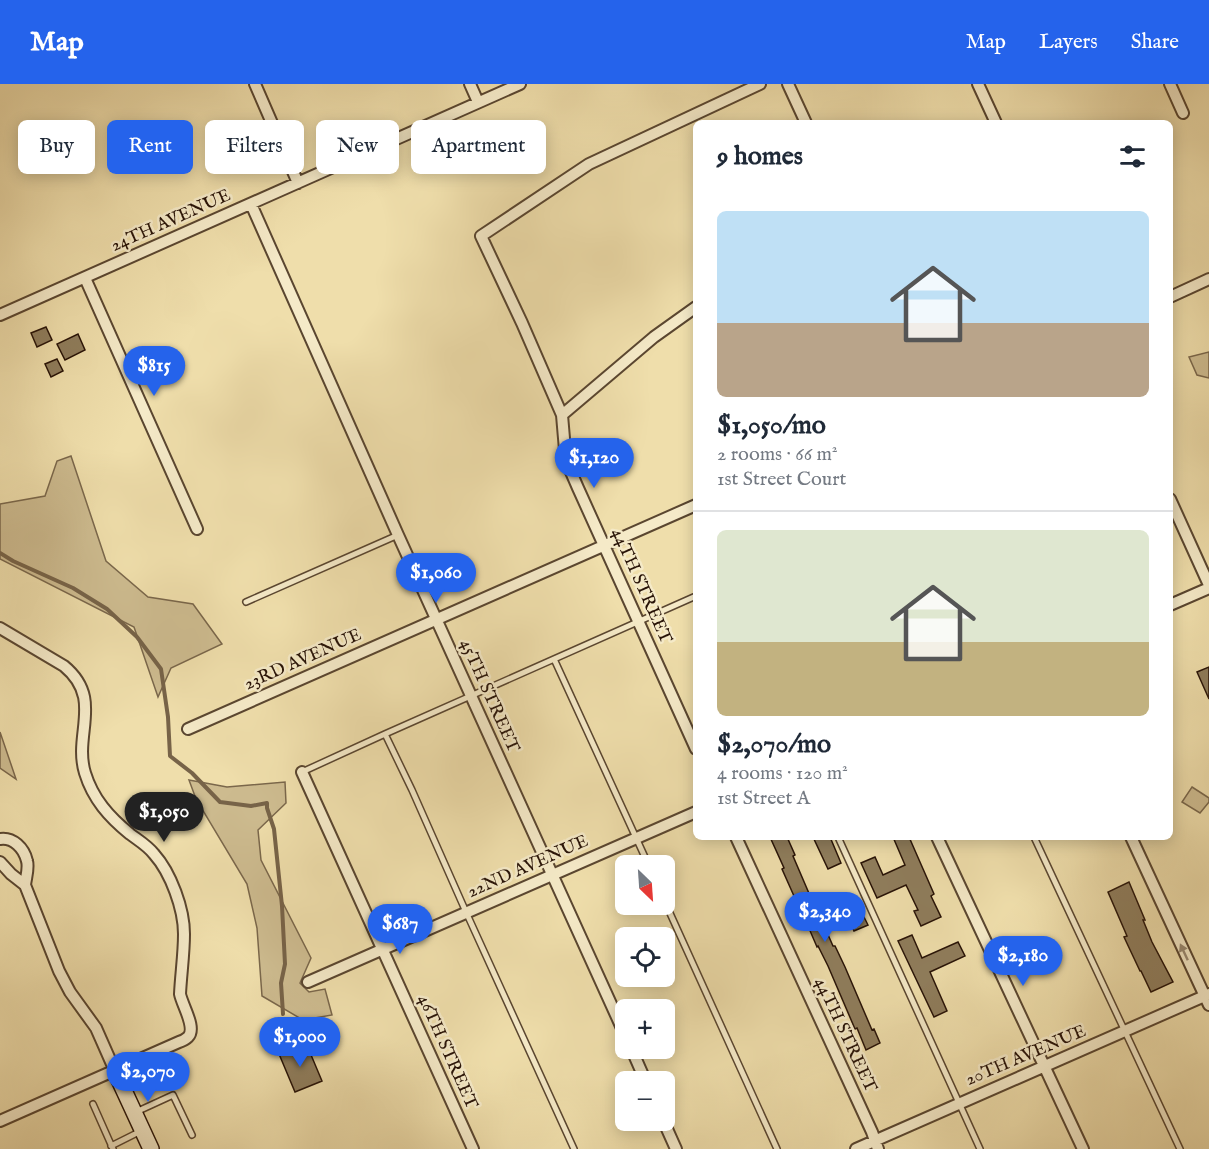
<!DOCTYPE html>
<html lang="en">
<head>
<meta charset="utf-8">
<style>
  body { margin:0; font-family:"IM FELL English",serif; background:#f2f2f3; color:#1f2937; height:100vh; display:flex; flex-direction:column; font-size:22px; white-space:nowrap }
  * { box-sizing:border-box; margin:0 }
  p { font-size:20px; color:#747a83 }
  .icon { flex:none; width:33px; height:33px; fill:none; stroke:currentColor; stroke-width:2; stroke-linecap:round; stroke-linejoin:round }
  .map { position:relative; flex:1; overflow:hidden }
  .sheet { position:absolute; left:693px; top:36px; width:480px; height:720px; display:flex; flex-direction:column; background:#fff; border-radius:9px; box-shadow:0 3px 15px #0003 }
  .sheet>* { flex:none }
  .top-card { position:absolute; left:18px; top:36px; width:570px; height:54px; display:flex; gap:12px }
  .needle { width:39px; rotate:155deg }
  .fabs { position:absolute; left:615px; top:771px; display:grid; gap:12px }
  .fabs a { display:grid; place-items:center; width:60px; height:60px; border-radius:9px; background:#fff; box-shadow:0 3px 15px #0003; font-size:30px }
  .price { position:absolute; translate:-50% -51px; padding:0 14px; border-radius:21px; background:#2563eb; color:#fff; font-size:20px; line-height:39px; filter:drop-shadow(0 2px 3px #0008) }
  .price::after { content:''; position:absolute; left:50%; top:36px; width:18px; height:14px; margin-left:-9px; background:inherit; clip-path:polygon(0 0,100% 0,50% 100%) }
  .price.on { background:#222; color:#fff }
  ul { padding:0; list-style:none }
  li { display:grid; align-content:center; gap:12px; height:318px; padding:0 24px }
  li+li { border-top:2px solid #e0e1e3 }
  li span { display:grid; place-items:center; height:186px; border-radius:9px; color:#555 }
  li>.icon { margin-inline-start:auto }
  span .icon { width:108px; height:108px; fill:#fffc; stroke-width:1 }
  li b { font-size:26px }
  h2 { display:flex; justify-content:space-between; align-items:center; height:72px; padding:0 24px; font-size:26px }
  .chip { padding:0 21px; border-radius:9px; background:#fff; box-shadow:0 3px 15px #0003; font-size:21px; line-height:54px }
  .chip.on { background:#2563eb; color:#fff }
  header { display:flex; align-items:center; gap:36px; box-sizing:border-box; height:84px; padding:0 30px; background:#2563eb; color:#fff }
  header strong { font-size:28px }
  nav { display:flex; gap:33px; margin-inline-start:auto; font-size:21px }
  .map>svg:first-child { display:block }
</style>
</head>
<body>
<header>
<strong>Map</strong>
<nav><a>Map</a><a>Layers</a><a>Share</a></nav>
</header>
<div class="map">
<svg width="1209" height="1065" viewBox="0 0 1209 1065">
  <rect width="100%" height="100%" fill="#efdeab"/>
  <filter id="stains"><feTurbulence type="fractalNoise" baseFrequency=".00333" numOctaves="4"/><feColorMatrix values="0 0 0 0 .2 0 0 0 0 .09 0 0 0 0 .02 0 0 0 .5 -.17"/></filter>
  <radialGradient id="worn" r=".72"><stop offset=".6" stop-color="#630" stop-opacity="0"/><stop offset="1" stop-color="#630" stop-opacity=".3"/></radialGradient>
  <path fill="#cdbb8f" stroke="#7a674b" stroke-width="1.5" d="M1209 268V294L1197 291 1189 273Z
    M71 372 106 477 148 513 193 520 222 560 171 584 158 613 134 543 0 475V420L45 412 57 377Z
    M0 648 16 695 0 684Z
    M189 696 227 703 285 698 286 719 258 746 261 776 311 874 300 899 309 908 325 905 332 931 303 936 262 912 257 844 247 800 196 715Z
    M1192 703 1209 714V718L1200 729 1182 718Z"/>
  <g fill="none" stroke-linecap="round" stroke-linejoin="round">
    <path stroke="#776348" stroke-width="4" d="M0 469 13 477 73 504 107 525 137 553 161 585 168 633 170 672 192 689 220 718 251 722 267 719V724L274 745 282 822 285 880 281 899 283 930"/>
  </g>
  <path fill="#8f7d5c" stroke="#281307" stroke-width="1.5" d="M46 243 52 256 37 263 31 249Z
    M78 250 85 266 65 276 57 260Z
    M57 275 63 287 51 293 45 280Z
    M1209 583V615L1197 588Z
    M770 753H787L795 771 793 772 814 821H815L833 862H835L845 883 872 946 874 945 880 959 866 966 857 944 855 945 828 882 818 862 817 863 799 821H798L782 785 784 784Z
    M813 753H830L841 779 828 785Z
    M893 753H909L934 810 931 812 941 833 921 842 914 827 918 826 906 801 877 814 861 779 875 773 883 791 905 781Z
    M1129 798 1145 836H1143L1152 858 1173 898 1151 908 1141 887H1140L1124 853 1127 852 1108 808Z
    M862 829 868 841 854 847 849 835Z
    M912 851 922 874 958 858 965 872 930 888 947 927 934 933 898 857Z
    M306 959 322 997 295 1008 279 970Z"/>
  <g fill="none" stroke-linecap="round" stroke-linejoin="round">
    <g stroke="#5a4630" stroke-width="8">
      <path id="lane" d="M246 518 398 451
        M554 575 649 782
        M385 650 412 706 466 828 574 1065
        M302 688 385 650 696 512
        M838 753 980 1065
        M1034 753 1180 1065
        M664 816 777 1065
        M93 1020 113 1065
        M136 1028 173 1011 192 1051
        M111 1062 141 1047"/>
    </g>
    <g stroke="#5a4630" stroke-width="14">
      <path id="street" d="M255 0 298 99
        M470 0 478 18
        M788 0 806 39
        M978 0 996 39
        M1170 0 1183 29
        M251 120 398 451 626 953
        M85 194 197 445
        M1170 213 1209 195
        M0 231 520 0
        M562 331 654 253 696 223
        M1170 415 1209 501
        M1170 521 1209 504
        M0 544 64 582C104 615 73 650 85 689 93 715 109 733 130 750 138 756 148 762 154 770 171 789 184 825 184 850 184 870 181 890 180 910 182 921 197 944 188 953 186 955 182 957 179 958L0 1037
        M188 645 696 421
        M696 665 578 404 568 381 565 366 562 331 522 239 481 152 589 80 760 0
        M302 688 473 1065
        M736 753 872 1048 878 1065
        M937 753 1083 1065
        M1131 753 1209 921
        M0 755C13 753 24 764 27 777 29 784 26 793 25 801
        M0 778 11 790 25 801 59 887 70 908 96 944 115 987
        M308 898 696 728
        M631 964 646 998
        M663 1036 676 1065
        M856 1065 1209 910"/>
    </g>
    <g stroke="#281307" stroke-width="18">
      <path id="secondary" d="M115 987 151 1065"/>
    </g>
    <use href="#lane" stroke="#f5eac8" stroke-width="5"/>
    <use href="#street" stroke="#f5eac8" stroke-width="10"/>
    <use href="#secondary" stroke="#f5eac8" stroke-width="15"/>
  </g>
  <defs><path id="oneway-solid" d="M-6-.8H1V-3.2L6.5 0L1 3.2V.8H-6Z" transform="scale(1.5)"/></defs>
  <use fill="#998971" href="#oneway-solid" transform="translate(1184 868) rotate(-115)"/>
  <g text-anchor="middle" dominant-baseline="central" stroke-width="5" stroke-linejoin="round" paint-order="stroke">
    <g font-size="18" fill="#281307" stroke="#f5eac8">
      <text transform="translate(171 137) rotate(-24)">24TH AVENUE</text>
      <text transform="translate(641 502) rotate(66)">44TH STREET</text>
      <text transform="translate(303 576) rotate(-24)">23RD AVENUE</text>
      <text transform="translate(489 612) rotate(66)">45TH STREET</text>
      <text transform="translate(528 783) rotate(-24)">22ND AVENUE</text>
      <text transform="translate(845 951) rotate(65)">44TH STREET</text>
      <text transform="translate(447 968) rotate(66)">46TH STREET</text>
      <text transform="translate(1026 972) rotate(-23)">20TH AVENUE</text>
    </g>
  </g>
  <rect width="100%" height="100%" filter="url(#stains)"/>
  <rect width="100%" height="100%" fill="url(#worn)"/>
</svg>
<div class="fabs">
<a><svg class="needle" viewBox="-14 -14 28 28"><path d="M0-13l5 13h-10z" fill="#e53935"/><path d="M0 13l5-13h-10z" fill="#747a83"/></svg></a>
<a><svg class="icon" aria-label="locate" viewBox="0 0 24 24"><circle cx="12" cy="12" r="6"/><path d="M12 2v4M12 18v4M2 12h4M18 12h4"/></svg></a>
<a>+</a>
<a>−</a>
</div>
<b class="price" style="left:154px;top:313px">$815</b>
<b class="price" style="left:594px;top:405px">$1,120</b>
<b class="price" style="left:436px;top:520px">$1,060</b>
<b class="price on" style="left:164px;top:759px">$1,050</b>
<b class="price" style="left:825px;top:859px">$2,340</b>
<b class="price" style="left:400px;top:871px">$687</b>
<b class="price" style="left:1023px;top:903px">$2,180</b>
<b class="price" style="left:300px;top:984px">$1,000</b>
<b class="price" style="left:148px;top:1019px">$2,070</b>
<div class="top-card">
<a class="chip">Buy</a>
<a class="chip on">Rent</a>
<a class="chip">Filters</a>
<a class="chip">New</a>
<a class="chip">Apartment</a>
</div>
<section class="sheet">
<h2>9 homes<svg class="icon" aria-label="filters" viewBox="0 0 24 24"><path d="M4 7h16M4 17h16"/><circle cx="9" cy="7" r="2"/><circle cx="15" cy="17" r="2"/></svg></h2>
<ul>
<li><span style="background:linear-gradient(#bfe0f5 60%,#b9a48a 0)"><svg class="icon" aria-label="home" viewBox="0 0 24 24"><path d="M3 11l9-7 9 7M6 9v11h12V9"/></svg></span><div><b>$1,050/mo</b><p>2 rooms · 66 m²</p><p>1st Street Court</p></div></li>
<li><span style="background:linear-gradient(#dfe7d0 60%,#c2b280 0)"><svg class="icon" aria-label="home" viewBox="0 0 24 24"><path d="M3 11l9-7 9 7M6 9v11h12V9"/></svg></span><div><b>$2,070/mo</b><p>4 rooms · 120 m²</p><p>1st Street A</p></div></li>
</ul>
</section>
</div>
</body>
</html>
